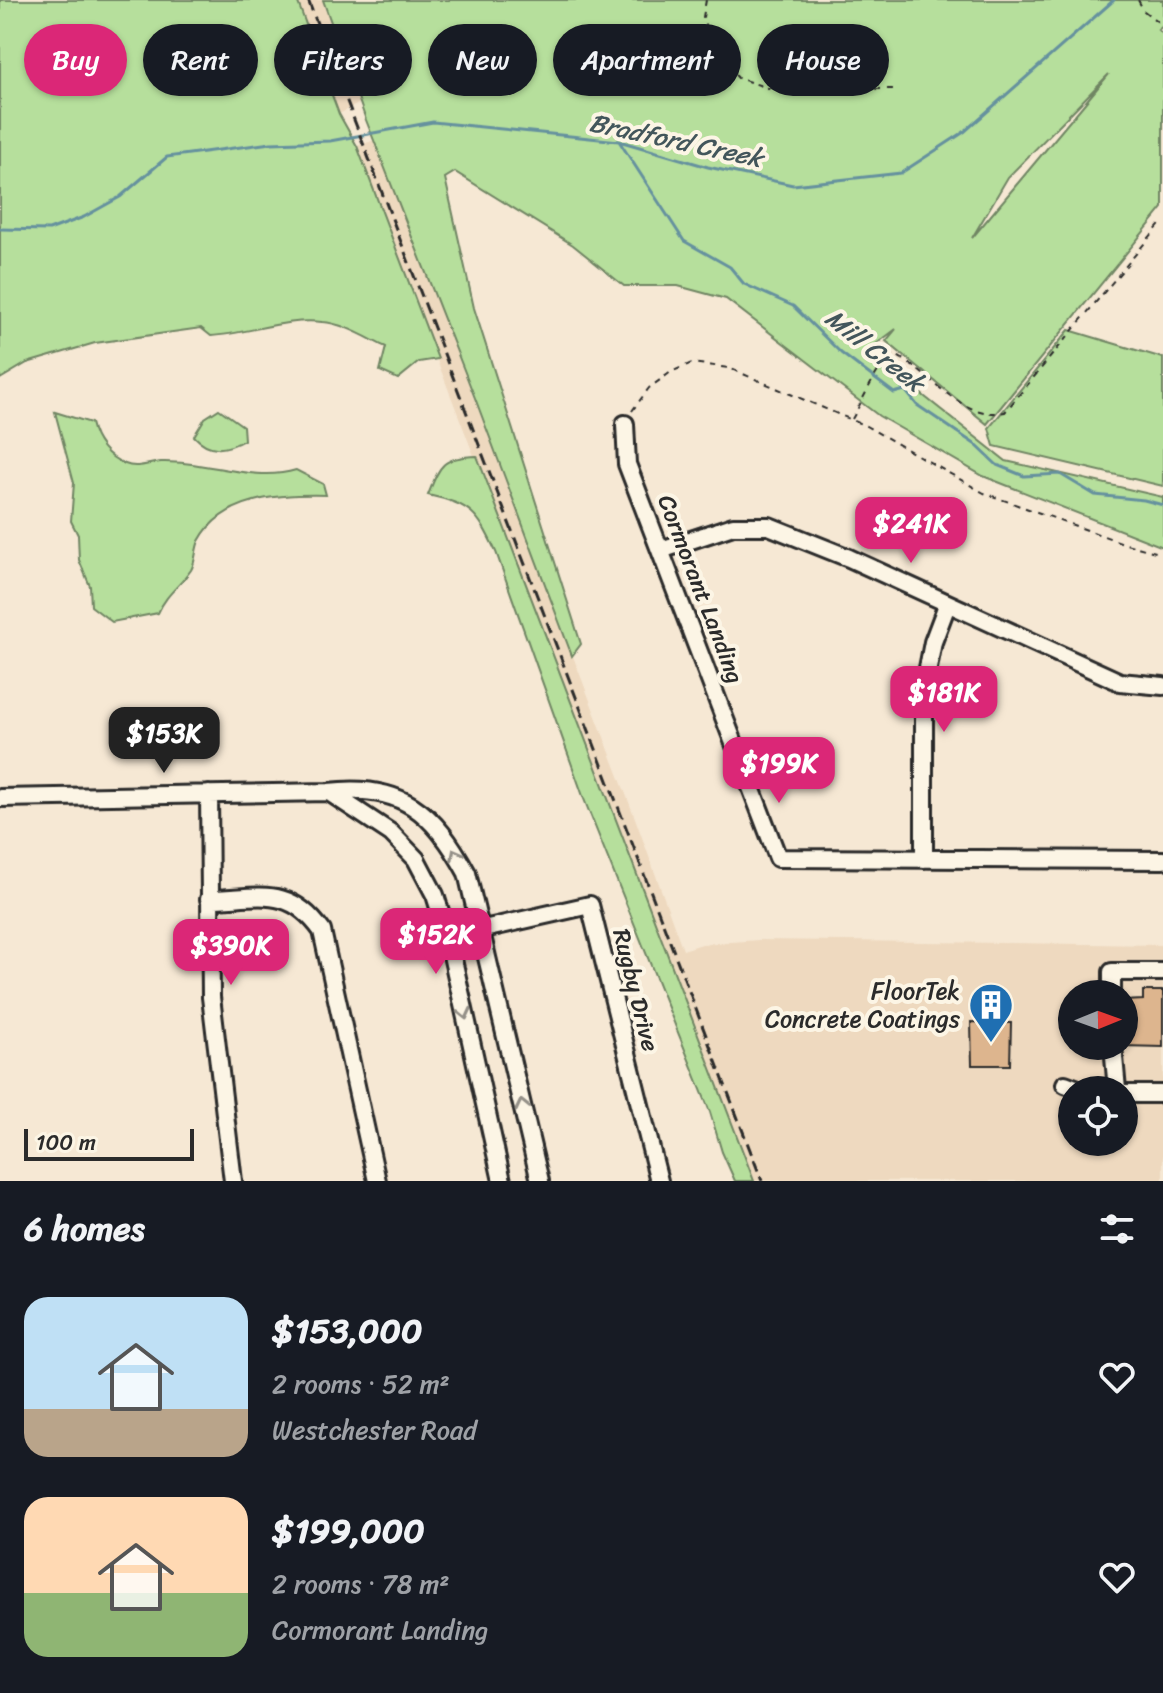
<!DOCTYPE html>
<html lang="en">
<head>
<meta charset="utf-8">
<style>
  body { margin:0; font-family:Sriracha,sans-serif; background:#242831; color:#f1f3f6; height:100vh; display:flex; flex-direction:column; font-size:30px; white-space:nowrap }
  * { box-sizing:border-box; margin:0 }
  p { font-size:26px; color:#9ea1a6 }
  .icon { flex:none; width:44px; height:44px; fill:none; stroke:currentColor; stroke-width:2; stroke-linecap:round; stroke-linejoin:round }
  .map { position:relative; height:1181px; overflow:hidden }
  .side { display:flex; flex-direction:column; background:#171b24; flex:1 }
  .side>* { flex:none }
  .guide { position:absolute; left:24px; top:24px; width:1116px; height:72px; display:flex; gap:16px }
  .needle { width:52px; rotate:89deg }
  .fabs { position:absolute; left:1058px; top:980px; display:grid; gap:16px }
  .fabs a { display:grid; place-items:center; width:80px; height:80px; border-radius:50%; background:#171b24; box-shadow:0 2px 6px #0004; font-size:40px }
  .scale { position:absolute; left:24px; bottom:20px; width:170px; box-sizing:border-box; padding-left:8px; border:4px solid #2b2b2b; border-top:0; font-size:22px; line-height:28px; white-space:nowrap; color:#2b2b2b; -webkit-text-stroke:6px #fcf5e5; paint-order:stroke }
  .price { position:absolute; translate:-50% -68px; padding:0 18px; border-radius:16px; background:#db2777; color:#fff; font-size:26px; line-height:52px; filter:drop-shadow(0 2px 4px #0008) }
  .price::after { content:''; position:absolute; left:50%; top:48px; width:24px; height:18px; margin-left:-12px; background:inherit; clip-path:polygon(0 0,100% 0,50% 100%) }
  .price.on { background:#222; color:#fff }
  ul { padding:0; list-style:none }
  li { display:flex; align-items:center; gap:24px; height:200px; padding:0 24px }
  li span { display:grid; place-items:center; flex:none; width:224px; height:160px; border-radius:24px; color:#555 }
  li>.icon { margin-inline-start:auto }
  span .icon { width:96px; height:96px; fill:#fffc; stroke-width:1 }
  li b { font-size:34px }
  h2 { display:flex; justify-content:space-between; align-items:center; height:96px; padding:0 24px; font-size:34px }
  .pill { padding:0 28px; border-radius:36px; background:#171b24; box-shadow:0 2px 6px #0004; font-size:28px; line-height:72px }
  .pill.on { background:#db2777; color:#fff }
  .map>svg:first-child { display:block }
</style>
</head>
<body>
<div class="map">
<svg width="1163" height="1181" viewBox="0 0 1163 1181">
  <rect width="100%" height="100%" fill="#f6e8d4"/>
  <filter id="ink" filterUnits="userSpaceOnUse"><feTurbulence type="fractalNoise" baseFrequency=".0125" numOctaves="2"/><feDisplacementMap in="SourceGraphic" scale="16" xChannelSelector="R" yChannelSelector="G"/><feConvolveMatrix kernelMatrix="1 2 1 2 8 2 1 2 1" color-interpolation-filters="sRGB"/></filter>
  <g filter="url(#ink)">
    <path fill="#eed9bf" fill-rule="evenodd" d="M297 0H323L360 103 339 114Z
      M375 140 635 818 683 950 702 944 759 940 1163 945V1181H754L381 215 357 146ZM1072 994H1124V1046H1072ZM1072 1090H1124V1142H1072Z"/>
    <path fill="#b6df9c" stroke="#708564" stroke-width="2" fill-rule="evenodd" d="M0 0H297L339 114 357 146 438 359 419 362 398 379 380 371 386 347C367 338 343 323 322 322 285 318 247 334 211 336L201 328 95 343 27 363 0 379Z
      M323 0H1163V26L1158 30 1163 34V208L987 424 886 341 896 329 867 351 1006 461 1163 497V547L983 476 879 416 726 299 678 286H624L573 245 455 172 445 178 474 308 581 644 572 656 475 398 366 120ZM1109 74 972 238 1008 177Z
      M1069 330 1163 358V486L994 446 989 428Z
      M219 409 243 426 244 440C225 451 209 452 194 436L205 418Z
      M55 412 91 423C95 441 107 457 125 464 137 469 149 463 161 462 206 460 253 483 296 470L323 484 326 495C282 494 223 496 199 541 195 550 196 561 191 570 179 587 167 593 158 613L112 622 91 606 90 586 79 560 78 535 71 521 74 483Z
      M477 456 754 1181H735L722 1152 710 1112 584 799 496 552C477 512 472 505 428 495 440 465 442 457 477 456Z"/>
    <g fill="none" stroke-linecap="round" stroke-linejoin="round">
      <path stroke="#65919e" stroke-width="3" d="M619 141 684 241 730 267 744 284 793 306 841 353 894 393 905 390 917 405 976 445 997 465 1024 476 1060 474 1095 495 1144 500 1163 505
        M0 229 49 230 84 217 120 197 167 157 271 143 330 141 433 122 619 141 708 167 793 185 901 173 964 132 1114 0"/>
    </g>
    <path fill="#ddb58e" stroke="#2b2b2b" stroke-width="2" d="M1143 991H1163V1047L1122 1046 1124 1001 1143 1000Z
      M971 1022 1011 1023 1010 1065H972Z"/>
    <g fill="none" stroke-linecap="round" stroke-linejoin="round">
      <g stroke="#2b2b2b" stroke-width="22">
        <path id="minor" d="M625 424 627 464 778 858 1163 860
          M661 550 733 526H769L849 558 1120 682 1163 686
          M329 792 391 833 416 859 435 895 448 937 502 1181
          M209 794 211 997 233 1181
          M0 798 329 792C401 783 434 812 467 873L540 1181
          M924 859V689L933 642 947 605
          M209 899C260 898 289 885 322 931L377 1181
          M448 937 590 905 659 1181
          M1112 994V972H1163
          M1113 1046 1117 1090
          M1065 1084 1081 1090
          M1124 1094H1163"/>
      </g>
      <path stroke="#2b2b2b" stroke-width="2" stroke-dasharray="6 6" stroke-linecap="butt" d="M706 0 703 17 711 47 738 78 768 88 895 89
        M1138 0 1144 11 1163 26
        M632 411 649 388 671 372 692 363 729 368 866 426 984 493 1126 544 1163 554
        M852 419C861 404 880 360 893 354 930 371 960 421 1005 412L1163 221"/>
      <use href="#minor" stroke="#fcf5e5" stroke-width="16"/>
      <path stroke="#2b2b2b" stroke-width="3" stroke-dasharray="12 6" stroke-linecap="butt" d="M308 0 762 1181"/>
    </g>
    <defs><path id="oneway-chevron" d="M-2-3.5L2.5 0L-2 3.5" fill="none" stroke-width="1.6" stroke-linecap="round" stroke-linejoin="round" transform="scale(2)"/></defs>
    <g stroke="#949088">
      <use href="#oneway-chevron" transform="translate(456 854) rotate(-118)"/>
      <use href="#oneway-chevron" transform="translate(465 1014) rotate(77)"/>
      <use href="#oneway-chevron" transform="translate(522 1105) rotate(-103)"/>
    </g>
  </g>
  <defs>
    <g id="building-pin" transform="scale(2.3)"><path d="M0 17L-7.5 6A9.5 9.5 0 1 1 7.5 6Z" fill="#1f6fb2" stroke="#fcf5e5"/><path d="M-4-6H4V6H1V3H-1V6H-4ZM-2.5-4.3h1.7v1.8h-1.7ZM.8-4.3h1.7v1.8H.8ZM-2.5-1h1.7V.8h-1.7ZM.8-1h1.7V.8H.8Z" fill="#fff"/></g>
  </defs>
  <g fill-rule="evenodd">
    <use href="#building-pin" x="991" y="1005"/>
  </g>
  <g text-anchor="middle" dominant-baseline="central" stroke-width="8" stroke-linejoin="round" paint-order="stroke">
    <g font-size="24" fill="#2b2b2b" stroke="#fcf5e5">
      <text transform="translate(701 589) rotate(69)">Cormorant Landing</text>
      <text transform="translate(636 990) rotate(76)">Rugby Drive</text>
    </g>
    <g font-size="24" fill="#2b2b2b" stroke="#fcf5e5" text-anchor="end">
      <text x="960" y="991">FloorTek<tspan x="960" dy="28">Concrete Coatings</tspan></text>
    </g>
    <g font-size="26" font-style="italic" fill="#43565b" stroke="#fcf5e5">
      <text transform="translate(676 140) rotate(12)">Bradford Creek</text>
      <text transform="translate(875 350) rotate(38)">Mill Creek</text>
    </g>
  </g>
</svg>
<div class="fabs">
<a><svg class="needle" viewBox="-14 -14 28 28"><path d="M0-13l5 13h-10z" fill="#e53935"/><path d="M0 13l5-13h-10z" fill="#9ea1a6"/></svg></a>
<a><svg class="icon" aria-label="locate" viewBox="0 0 24 24"><circle cx="12" cy="12" r="6"/><path d="M12 2v4M12 18v4M2 12h4M18 12h4"/></svg></a>
</div>
<div class="scale">100 m</div>
<b class="price" style="left:911px;top:565px">$241K</b>
<b class="price" style="left:944px;top:734px">$181K</b>
<b class="price on" style="left:164px;top:775px">$153K</b>
<b class="price" style="left:779px;top:805px">$199K</b>
<b class="price" style="left:436px;top:976px">$152K</b>
<b class="price" style="left:231px;top:987px">$390K</b>
<div class="guide">
<a class="pill on">Buy</a>
<a class="pill">Rent</a>
<a class="pill">Filters</a>
<a class="pill">New</a>
<a class="pill">Apartment</a>
<a class="pill">House</a>
</div>
</div>
<section class="side">
<h2>6 homes<svg class="icon" aria-label="filters" viewBox="0 0 24 24"><path d="M4 7h16M4 17h16"/><circle cx="9" cy="7" r="2"/><circle cx="15" cy="17" r="2"/></svg></h2>
<ul>
<li><span style="background:linear-gradient(#bfe0f5 70%,#b9a48a 0)"><svg class="icon" aria-label="home" viewBox="0 0 24 24"><path d="M3 11l9-7 9 7M6 9v11h12V9"/></svg></span><div><b>$153,000</b><p>2 rooms · 52 m²</p><p>Westchester Road</p></div><svg class="icon" aria-label="heart" viewBox="0 0 24 24"><path d="M12 20l-8-8c-3-5 5-10 8-4 3-6 11-1 8 4z"/></svg></li>
<li><span style="background:linear-gradient(#ffd9b3 60%,#8fb573 0)"><svg class="icon" aria-label="home" viewBox="0 0 24 24"><path d="M3 11l9-7 9 7M6 9v11h12V9"/></svg></span><div><b>$199,000</b><p>2 rooms · 78 m²</p><p>Cormorant Landing</p></div><svg class="icon" aria-label="heart" viewBox="0 0 24 24"><path d="M12 20l-8-8c-3-5 5-10 8-4 3-6 11-1 8 4z"/></svg></li>
</ul>
</section>
</body>
</html>
